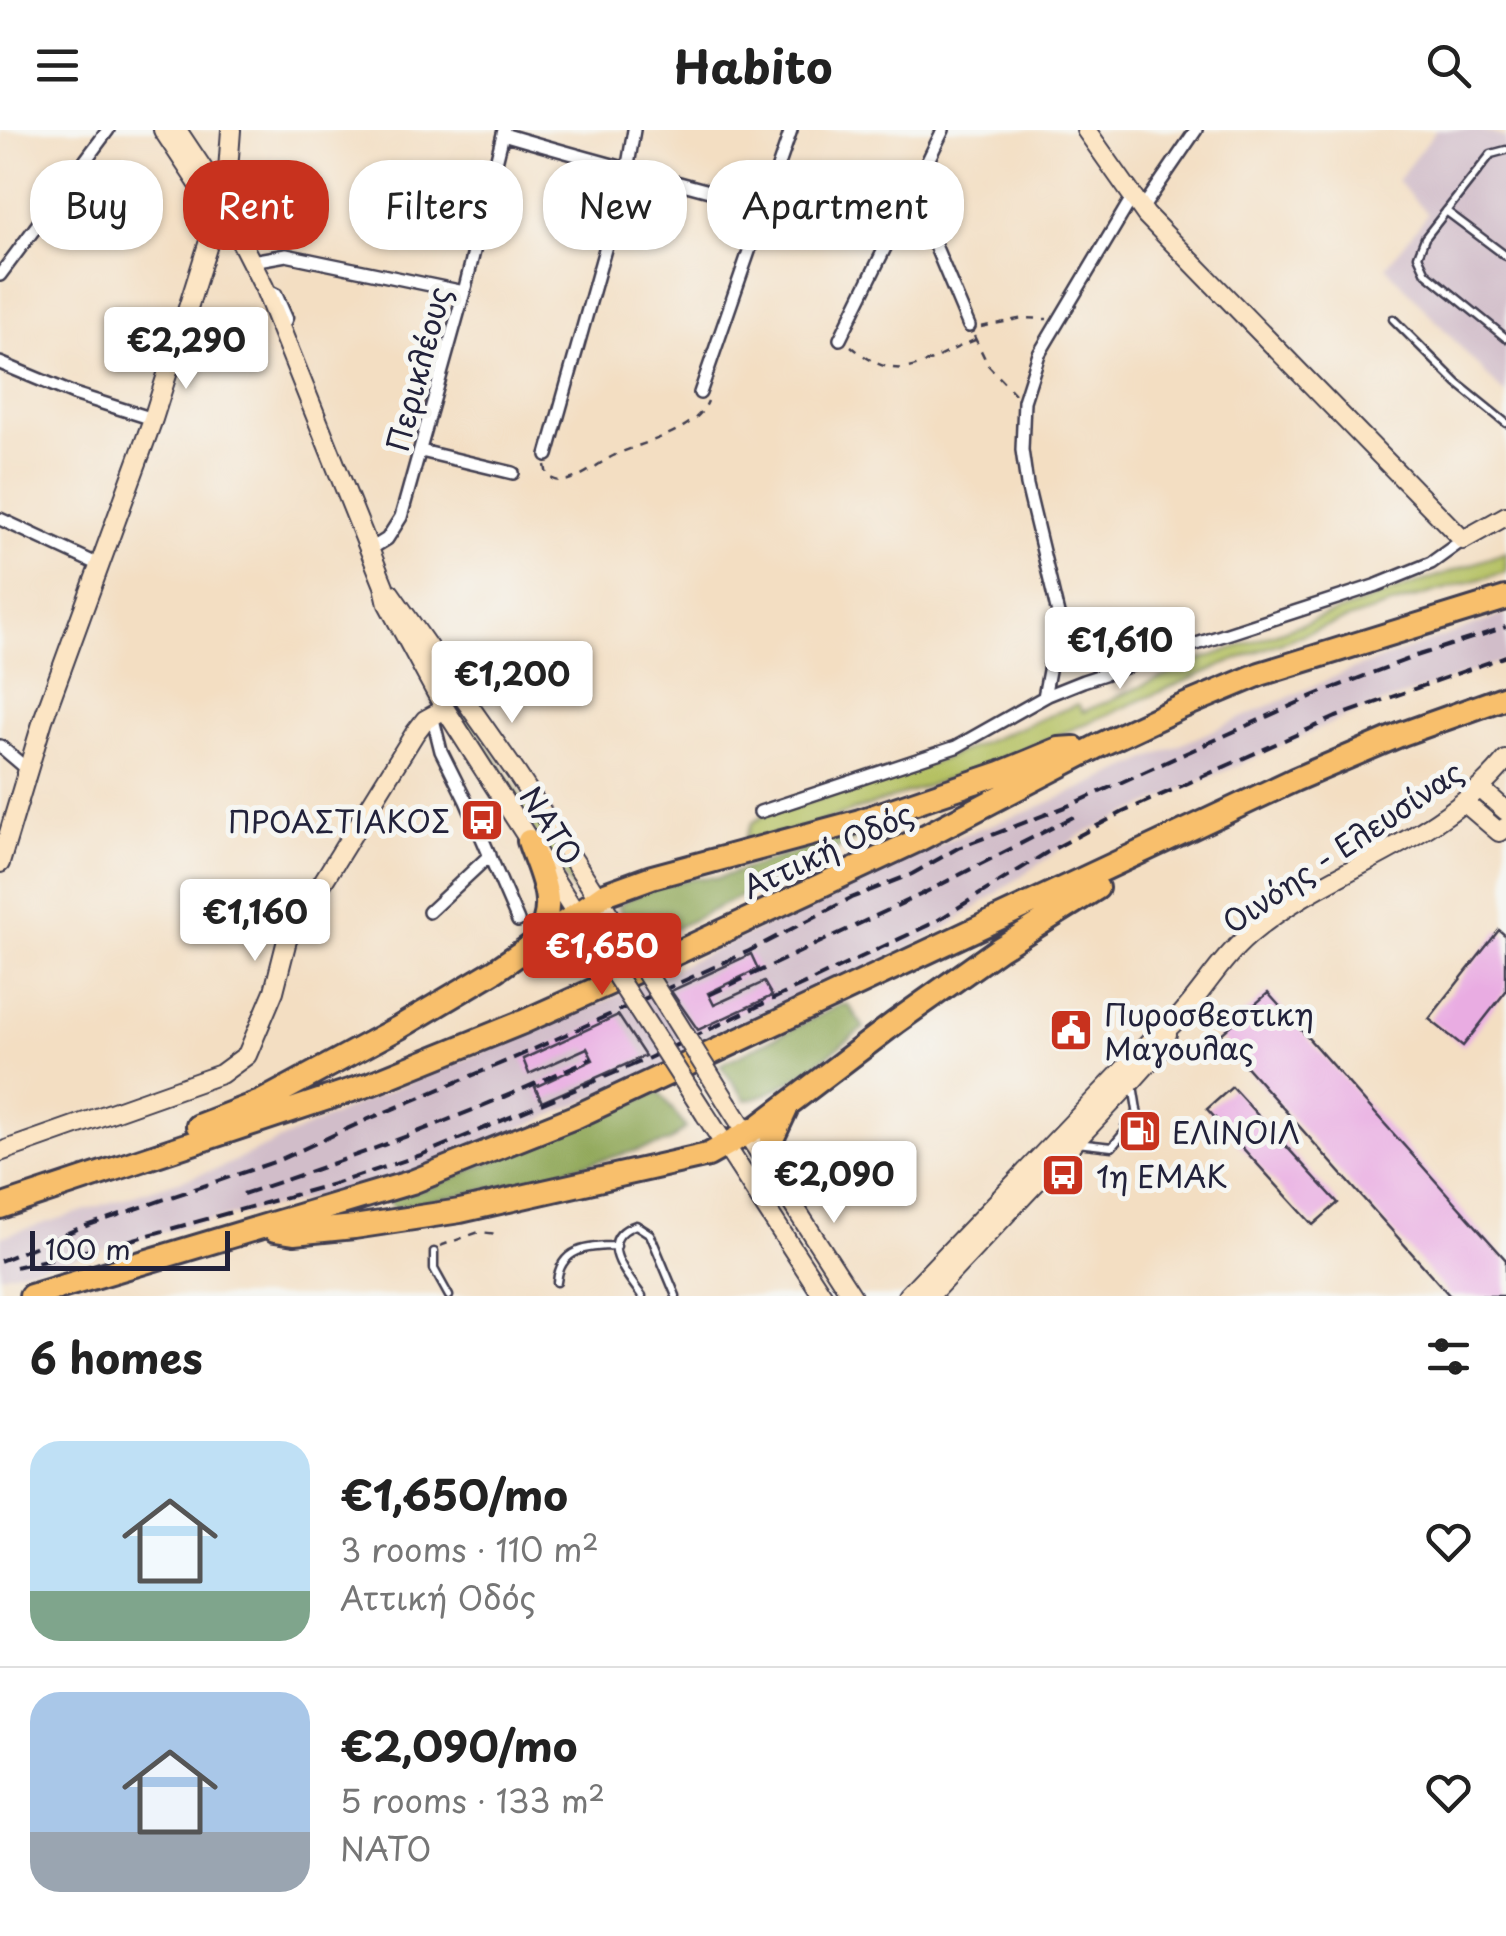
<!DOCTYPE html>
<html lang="en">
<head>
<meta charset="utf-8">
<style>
  body { margin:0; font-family:"Playpen Sans",sans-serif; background:#f6f6f6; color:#222; height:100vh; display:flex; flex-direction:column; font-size:38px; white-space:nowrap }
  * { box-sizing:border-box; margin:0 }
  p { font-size:32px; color:#767676 }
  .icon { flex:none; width:55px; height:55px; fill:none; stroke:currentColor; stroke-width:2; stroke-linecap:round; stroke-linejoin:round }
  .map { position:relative; height:1166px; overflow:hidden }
  .details { display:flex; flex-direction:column; background:#fff; flex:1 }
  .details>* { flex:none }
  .guide { position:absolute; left:30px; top:30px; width:1000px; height:90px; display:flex; gap:20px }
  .scale { position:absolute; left:30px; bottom:25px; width:200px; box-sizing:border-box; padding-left:10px; border:5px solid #22223b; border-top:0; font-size:28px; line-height:35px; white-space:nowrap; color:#22223b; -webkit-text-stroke:8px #f6f6f2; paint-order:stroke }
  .price { position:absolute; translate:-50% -85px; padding:0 22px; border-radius:10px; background:#fff; color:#222; font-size:32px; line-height:65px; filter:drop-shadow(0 2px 5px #0008) }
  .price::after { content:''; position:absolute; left:50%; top:60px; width:30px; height:22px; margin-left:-15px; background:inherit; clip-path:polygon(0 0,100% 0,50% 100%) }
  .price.active { background:#c8321e; color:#fff }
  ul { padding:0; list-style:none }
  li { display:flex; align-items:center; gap:30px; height:250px; padding:0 30px }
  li+li { border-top:2px solid #e0e0e0 }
  li span { display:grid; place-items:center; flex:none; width:280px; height:200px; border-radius:30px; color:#555 }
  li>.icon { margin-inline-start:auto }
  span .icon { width:120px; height:120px; fill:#fffc; stroke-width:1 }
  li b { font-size:42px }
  h2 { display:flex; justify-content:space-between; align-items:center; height:120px; padding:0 30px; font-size:42px }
  .tag { padding:0 35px; border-radius:40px; background:#fff; box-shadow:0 2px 8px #0004; font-size:35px; line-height:90px }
  .tag.active { background:#c8321e; color:#fff }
  header { display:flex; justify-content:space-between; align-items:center; height:130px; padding:0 30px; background:#fff; font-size:45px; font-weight:700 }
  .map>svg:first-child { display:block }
</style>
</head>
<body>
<header><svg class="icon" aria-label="menu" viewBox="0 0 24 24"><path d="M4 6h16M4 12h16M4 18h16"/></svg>Habito<svg class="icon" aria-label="search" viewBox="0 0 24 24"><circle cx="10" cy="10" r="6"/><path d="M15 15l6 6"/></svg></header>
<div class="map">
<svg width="1506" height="1166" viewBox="0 0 1506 1166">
  <rect width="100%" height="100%" fill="#f6f6f2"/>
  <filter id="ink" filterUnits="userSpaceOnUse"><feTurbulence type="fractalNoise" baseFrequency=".01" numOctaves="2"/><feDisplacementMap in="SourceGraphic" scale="20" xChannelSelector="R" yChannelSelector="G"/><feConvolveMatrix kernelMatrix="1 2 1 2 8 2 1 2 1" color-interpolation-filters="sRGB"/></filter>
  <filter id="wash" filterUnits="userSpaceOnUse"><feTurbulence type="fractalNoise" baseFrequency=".0048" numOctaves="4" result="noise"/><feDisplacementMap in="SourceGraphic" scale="40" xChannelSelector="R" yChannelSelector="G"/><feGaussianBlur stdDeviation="2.25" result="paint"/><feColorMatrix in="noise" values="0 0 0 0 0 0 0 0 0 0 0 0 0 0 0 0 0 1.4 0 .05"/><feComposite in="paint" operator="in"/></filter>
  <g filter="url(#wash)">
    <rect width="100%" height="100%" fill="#f3dec2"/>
    <path fill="#d1bdc9" d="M1436 0H1481L1506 8V266L1386 137 1428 84 1397 51Z
      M1506 484V530L1352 584 1081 705 940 802 656 942 388 1053 181 1097 90 1124 0 1145V1107L220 1038 357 974 607 870 951 709 1032 680 1343 543Z"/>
    <path fill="#b5c163" stroke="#6c724f" stroke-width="2.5" d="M1506 422V442C1404 469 1300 502 1202 544 1090 592 979 641 862 678 829 689 778 708 745 709L752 693 763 686 928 635 1078 574 1083 582 1203 529Z
      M451 562 583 759 576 764 444 565Z"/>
    <path fill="#90a759" stroke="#59644a" stroke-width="2.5" d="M859 701 861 707 850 713 641 815 618 776C641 759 690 745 718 748Z
      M848 874 864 898C834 919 782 965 746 970L720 935 840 875Z
      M659 961 686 998 669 1012 499 1057 392 1078 389 1070 392 1068 429 1058Z"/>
    <g id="blocks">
      <path fill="#e9ace2" d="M1499 800 1506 806V861L1463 916 1429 889Z
        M751 824 758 839 708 863 714 875 764 852 772 866 698 900 671 861Z
        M1268 863 1506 1130V1166H1450L1219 906Z
        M618 885 645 926 542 972 535 957 593 930 587 918 529 944 523 929Z
        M1232 957 1338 1073 1313 1095 1207 979Z
        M1134 980 1159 1001 1146 1016 1121 995Z"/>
    </g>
  </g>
  <g filter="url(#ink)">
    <use href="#blocks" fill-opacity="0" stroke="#413e4f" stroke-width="2.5"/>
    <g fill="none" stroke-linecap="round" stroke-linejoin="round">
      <g stroke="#413e4f" stroke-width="11">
        <path id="lane" d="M1506 20 1491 24 1425 108 1418 126 1426 143 1506 208
          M1446 81 1506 126
          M270 159 278 163 289 188 285 198
          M1393 189 1458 254 1506 293
          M1077 1013 1112 1017 1138 986 1133 955
          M434 1122V1139L449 1166
          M557 1152C560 1118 588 1116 617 1116
          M642 1166C628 1146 594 1109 636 1095L650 1104 676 1166"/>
      </g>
      <g stroke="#413e4f" stroke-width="16">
        <path id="street" d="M503 4C631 42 761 73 889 111
          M913 63 969 196
          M1142 79 1196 0
          M252 131 286 125 464 162
          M0 145 108 0
          M840 209 943 0
          M0 233 74 264 153 289
          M700 263 791 0
          M421 321 513 343
          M547 325 627 41 634 0
          M0 389 99 435
          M369 420 387 409 401 387 464 162 504 0
          M1044 567 1059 488 1027 355 1022 320 1024 271 1039 224 1133 66
          M432 585 441 621 466 671 518 791
          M0 616 27 639
          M760 682 956 617 1048 565 1083 551 1377 455 1431 433 1463 410
          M429 782 490 725"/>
      </g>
      <g stroke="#413e4f" stroke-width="22">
        <path id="secondary" d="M163 0 200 56
          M177 0 207 45 264 157 384 456 388 474 445 579 597 816
          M1086 0 1146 85 1463 410 1506 386
          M390 463 517 644 620 801
          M1481 659 1506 681
          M1465 673 1499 702 1506 697
          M0 733 43 590 153 289 227 54 231 0
          M728 974 852 1166
          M705 984 823 1166
          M0 1022 221 944 247 925 274 861 287 810 415 603 425 590 445 579
          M907 1166 1149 913C1190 887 1211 838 1248 806 1328 736 1434 718 1506 630
          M929 1166 1132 951 1158 922 1167 904"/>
      </g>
      <g stroke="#413e4f" stroke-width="28">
        <path id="highway" d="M529 711C540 744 559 775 537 807
          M198 996 263 971 400 897 496 840 605 764 652 747 860 691 1001 643 1059 619 1074 618
          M777 1051 772 1009 786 979
          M0 1077 370 954 523 892 670 826 918 710 1098 616 1181 577 1260 544 1506 468
          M275 1100 294 1103 354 1097 460 1081 708 1025 758 997 896 892 999 819 1097 758
          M31 1166 412 1052 577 986 1294 650 1402 604 1506 567"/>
      </g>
      <path stroke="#413e4f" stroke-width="2.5" stroke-dasharray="8 8" stroke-linecap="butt" d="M981 197 1023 188 1047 189
        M974 206 988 235 1015 264
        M851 216C902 259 922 231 975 210
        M545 335 547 346C554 350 555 351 562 351 580 350 597 334 613 326 641 312 695 303 708 271
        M1070 485 1100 498 1132 519
        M440 1116 479 1102 500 1104"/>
      <use href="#lane" stroke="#fff" stroke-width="6"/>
      <use href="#street" stroke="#fff" stroke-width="11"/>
      <use href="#secondary" stroke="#fce5c4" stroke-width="18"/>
      <use href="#highway" stroke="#f8bf6c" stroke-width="22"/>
      <path stroke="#22223b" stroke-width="4" stroke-dasharray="15 8" stroke-linecap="butt" d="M709 865 922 764 1077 685
        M243 1064C361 1026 479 980 592 928
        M0 1131 80 1098 277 1031 364 991 521 925 749 821 851 768 912 744 958 718 1073 674 1315 565 1416 526 1506 497
        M15 1137 116 1114 337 1053 421 1025 647 929 935 792 1046 723 1123 682 1336 587 1506 526"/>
      <g stroke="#413e4f" stroke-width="22" stroke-linecap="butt">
        <path id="secondary-bridge" d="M620 801 728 974
          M597 816 705 984"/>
      </g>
      <use href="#secondary-bridge" stroke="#fce5c4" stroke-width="18"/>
    </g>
  </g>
  <defs>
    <g id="bus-square" transform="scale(2.25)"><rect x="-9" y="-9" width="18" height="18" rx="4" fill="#c8321e" stroke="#f6f6f2"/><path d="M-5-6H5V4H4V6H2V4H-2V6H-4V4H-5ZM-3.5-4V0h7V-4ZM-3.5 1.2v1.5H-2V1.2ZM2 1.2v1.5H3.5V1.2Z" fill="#fff"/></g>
    <g id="civic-square" transform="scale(2.25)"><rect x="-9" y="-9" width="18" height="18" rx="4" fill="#c8321e" stroke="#f6f6f2"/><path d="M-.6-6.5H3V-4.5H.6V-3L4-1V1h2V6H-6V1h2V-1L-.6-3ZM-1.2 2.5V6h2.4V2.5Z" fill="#fff"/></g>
    <g id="fuel-square" transform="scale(2.25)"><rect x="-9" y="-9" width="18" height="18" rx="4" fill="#c8321e" stroke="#f6f6f2"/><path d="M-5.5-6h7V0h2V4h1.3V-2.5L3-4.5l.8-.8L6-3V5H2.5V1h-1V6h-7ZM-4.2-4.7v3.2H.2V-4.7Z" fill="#fff"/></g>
  </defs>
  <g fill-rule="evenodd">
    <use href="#bus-square" x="482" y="690"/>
    <use href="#civic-square" x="1071" y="900"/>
    <use href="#fuel-square" x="1140" y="1001"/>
    <use href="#bus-square" x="1063" y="1045"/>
  </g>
  <g text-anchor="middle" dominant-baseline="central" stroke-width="10" stroke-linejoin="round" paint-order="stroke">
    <g font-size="30" fill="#22223b" stroke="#f6f6f2">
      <text transform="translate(417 239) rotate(-75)">Περικλέους</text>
      <text transform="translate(552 695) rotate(57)">ΝΑΤΟ</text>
      <text transform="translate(1342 716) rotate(-34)">Οινόης - Ελευσίνας</text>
      <text transform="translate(827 719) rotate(-25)">Αττική Οδός</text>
    </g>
    <g font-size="30" fill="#22223b" stroke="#f6f6f2" text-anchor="start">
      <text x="450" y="690" text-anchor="end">ΠΡΟΑΣΤΙΑΚΟΣ</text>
      <text x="1104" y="883">Πυροσβεστικη<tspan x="1104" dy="34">Μαγουλας</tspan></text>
      <text x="1172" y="1001">ΕΛΙΝΟΙΛ</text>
      <text x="1096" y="1045">1η ΕΜΑΚ</text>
    </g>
  </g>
</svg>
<div class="scale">100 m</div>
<b class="price" style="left:186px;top:262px">€2,290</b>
<b class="price" style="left:1120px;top:562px">€1,610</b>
<b class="price" style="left:512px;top:596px">€1,200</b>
<b class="price" style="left:255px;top:834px">€1,160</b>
<b class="price active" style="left:602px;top:868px">€1,650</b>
<b class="price" style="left:834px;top:1096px">€2,090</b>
<div class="guide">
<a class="tag">Buy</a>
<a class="tag active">Rent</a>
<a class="tag">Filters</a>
<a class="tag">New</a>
<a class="tag">Apartment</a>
</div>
</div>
<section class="details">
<h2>6 homes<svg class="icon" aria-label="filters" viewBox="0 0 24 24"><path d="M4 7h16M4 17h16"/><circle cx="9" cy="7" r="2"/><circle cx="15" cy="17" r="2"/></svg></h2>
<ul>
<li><span style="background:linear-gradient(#bfe0f5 75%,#7fa58c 0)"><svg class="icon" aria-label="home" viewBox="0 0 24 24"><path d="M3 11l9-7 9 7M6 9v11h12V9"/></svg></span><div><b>€1,650/mo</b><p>3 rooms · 110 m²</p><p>Αττική Οδός</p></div><svg class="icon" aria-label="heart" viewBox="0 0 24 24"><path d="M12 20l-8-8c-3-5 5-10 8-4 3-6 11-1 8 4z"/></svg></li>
<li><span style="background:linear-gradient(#a9c7e8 70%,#9aa5b1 0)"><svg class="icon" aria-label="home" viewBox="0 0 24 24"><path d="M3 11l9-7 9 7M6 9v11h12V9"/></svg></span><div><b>€2,090/mo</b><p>5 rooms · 133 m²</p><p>ΝΑΤΟ</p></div><svg class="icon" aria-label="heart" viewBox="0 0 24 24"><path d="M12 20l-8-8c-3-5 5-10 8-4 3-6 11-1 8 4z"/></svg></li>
</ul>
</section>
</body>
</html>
